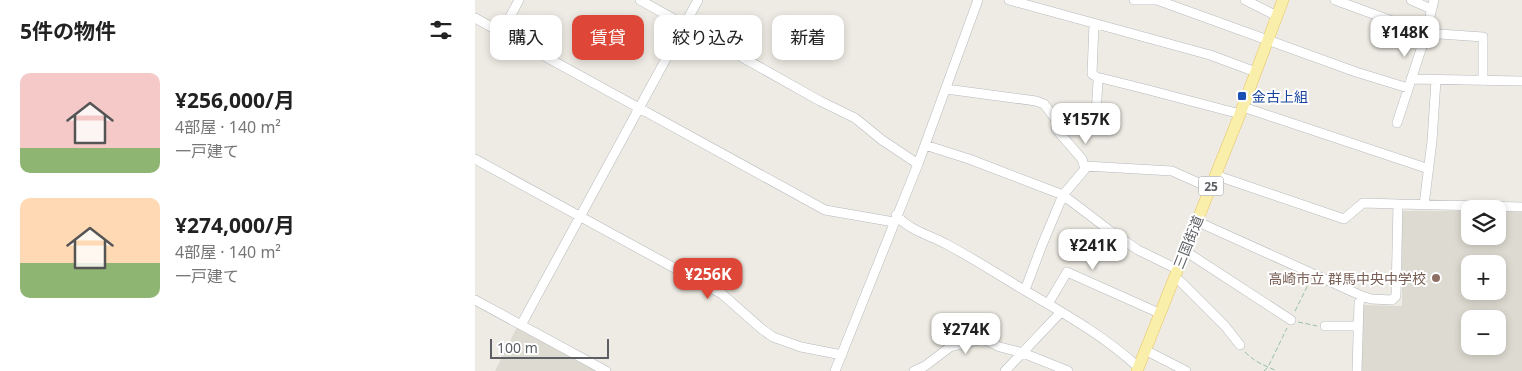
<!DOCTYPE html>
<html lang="ja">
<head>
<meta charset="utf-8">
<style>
  body { margin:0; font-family:"Noto Sans","Noto Sans JP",sans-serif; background:#f2f2f2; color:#222; height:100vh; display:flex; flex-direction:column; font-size:19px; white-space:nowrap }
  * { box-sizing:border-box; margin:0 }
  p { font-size:16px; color:#767676 }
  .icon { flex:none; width:28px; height:28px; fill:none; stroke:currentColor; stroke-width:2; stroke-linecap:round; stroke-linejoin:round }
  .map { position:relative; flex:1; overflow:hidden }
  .side { display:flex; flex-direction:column; background:#fff; width:475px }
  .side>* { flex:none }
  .hud { position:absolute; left:15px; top:15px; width:475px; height:45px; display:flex; gap:10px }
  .tools { position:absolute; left:986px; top:200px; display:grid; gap:10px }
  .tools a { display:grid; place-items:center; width:45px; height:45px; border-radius:10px; background:#fff; box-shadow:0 2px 8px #0003; font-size:25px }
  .scale { position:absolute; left:15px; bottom:12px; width:119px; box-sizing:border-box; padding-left:5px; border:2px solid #5b5f63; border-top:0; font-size:14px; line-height:18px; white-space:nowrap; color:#5b5f63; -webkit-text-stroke:4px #fff; paint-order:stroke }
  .price { position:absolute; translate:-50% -42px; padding:0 11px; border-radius:10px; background:#fff; color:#222; font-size:16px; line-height:32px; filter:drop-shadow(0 1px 2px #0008) }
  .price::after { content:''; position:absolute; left:50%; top:30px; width:15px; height:11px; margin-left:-8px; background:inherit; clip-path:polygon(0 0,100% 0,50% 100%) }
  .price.current { background:#de4638; color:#fff }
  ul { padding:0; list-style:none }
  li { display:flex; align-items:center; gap:15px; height:125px; padding:0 20px }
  li span { display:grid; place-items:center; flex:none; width:140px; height:100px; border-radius:10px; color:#555 }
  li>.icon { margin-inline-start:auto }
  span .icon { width:60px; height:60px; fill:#fffc; stroke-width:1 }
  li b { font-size:21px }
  h2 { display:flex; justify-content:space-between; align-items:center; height:60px; padding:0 20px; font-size:21px }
  .pill { padding:0 18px; border-radius:10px; background:#fff; box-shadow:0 2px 8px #0003; font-size:18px; line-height:45px }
  .pill.current { background:#de4638; color:#fff }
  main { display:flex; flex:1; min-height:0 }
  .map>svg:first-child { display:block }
</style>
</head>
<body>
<main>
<section class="side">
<h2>5件の物件<svg class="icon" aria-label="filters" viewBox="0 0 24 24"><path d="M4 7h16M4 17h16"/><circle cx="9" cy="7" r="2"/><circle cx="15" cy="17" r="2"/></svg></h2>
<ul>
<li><span style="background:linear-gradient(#f6c9c9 75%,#8fb573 0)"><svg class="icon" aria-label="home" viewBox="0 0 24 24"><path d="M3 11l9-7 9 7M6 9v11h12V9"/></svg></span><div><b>¥256,000/月</b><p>4部屋 · 140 m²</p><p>一戸建て</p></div></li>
<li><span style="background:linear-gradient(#ffd9b3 65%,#8fb573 0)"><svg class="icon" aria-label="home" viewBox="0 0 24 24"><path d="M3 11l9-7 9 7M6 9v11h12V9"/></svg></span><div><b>¥274,000/月</b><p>4部屋 · 140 m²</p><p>一戸建て</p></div></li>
</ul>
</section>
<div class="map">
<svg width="1047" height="371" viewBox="0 0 1047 371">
  <rect width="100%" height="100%" fill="#edebe3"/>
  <path fill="#dddad1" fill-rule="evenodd" d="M927 211H995V236H1022L1023 211H1047V371H885L887 305 927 306ZM995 264H1022V291H995ZM995 319H1022V346H995Z
    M42 327 125 371H20Z"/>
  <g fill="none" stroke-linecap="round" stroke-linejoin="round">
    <g stroke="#b6b9bd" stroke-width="10">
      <path id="minor" d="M165 0 345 101 380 118 407 140 443 164
        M534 0 735 55 781 72
        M659 0H682L881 72 933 88
        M770 0 802 16
        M860 0 950 33 1008 37V81
        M936 0 956 9
        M0 18 350 210 419 222
        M619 24 617 74 625 79
        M27 32 44 0
        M936 79 1047 81
        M471 89 561 101 569 104 582 121 581 129 607 159 610 169 588 195 567 245 550 290
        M768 107 954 169
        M582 121 621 114 623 81 626 78 670 89 765 114
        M922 123 950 37 959 0
        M450 145 494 159 588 195 634 230 663 250 702 269
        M0 159 247 294 288 330 298 337 326 347 367 355
        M610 166 697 171 735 188
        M740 175 869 219 888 203 923 204
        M949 205 957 141 961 80
        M421 215C435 231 455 235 473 245 499 259 524 275 549 290 590 314 628 335 663 367
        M721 221 887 296 896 299 917 300 921 296 923 204 1047 207
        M710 251 816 320
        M699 277 706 282 750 326 765 345
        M0 300 131 371
        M573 304 592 272 684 313
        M46 325 223 0
        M850 326H883
        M670 350 711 371
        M360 371 443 164 503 0
        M439 371 450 366 475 347 508 339 525 347 548 353 593 371
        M530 371 586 312
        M882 371 884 303 887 296"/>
    </g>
    <g stroke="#e8c361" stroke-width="12">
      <path id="major" d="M662 371 765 114 808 0"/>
    </g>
    <path stroke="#99c1a5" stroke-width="1" stroke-dasharray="5 2.5" stroke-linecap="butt" d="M820 311 835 281
      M823 322 842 326
      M770 352C781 363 789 365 802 371
      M789 371 793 367 812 328"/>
    <use href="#minor" stroke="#fff" stroke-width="9"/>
    <use href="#major" stroke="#faeeab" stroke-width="11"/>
  </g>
  <rect fill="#1a4fb4" stroke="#fff" stroke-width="2" x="762" y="91" width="10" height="10" rx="2.5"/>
  <circle fill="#8d6e63" stroke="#fff" stroke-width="2" cx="961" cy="278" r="5"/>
  <g text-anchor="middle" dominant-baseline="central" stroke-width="4" stroke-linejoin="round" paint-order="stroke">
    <rect fill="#fff" stroke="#8c8f92" stroke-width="1" x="723.5" y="176.5" width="25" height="19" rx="4"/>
    <g font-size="12" font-weight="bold" fill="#5b5f63">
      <text x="736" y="186">25</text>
    </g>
    <g font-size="14" fill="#164399" stroke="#fff" text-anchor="start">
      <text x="777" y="96">金古上組</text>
    </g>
    <g font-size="14" fill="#5b5f63" stroke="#fff">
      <text transform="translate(713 242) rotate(-68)">三国街道</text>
    </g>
    <g font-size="14" fill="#785e54" stroke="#fff" text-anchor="end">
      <text x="951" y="278">高崎市立 群馬中央中学校</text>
    </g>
  </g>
</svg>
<div class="tools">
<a><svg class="icon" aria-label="layers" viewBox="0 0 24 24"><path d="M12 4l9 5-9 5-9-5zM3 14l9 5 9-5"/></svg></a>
<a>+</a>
<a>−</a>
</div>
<div class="scale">100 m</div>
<b class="price" style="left:930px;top:58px">¥148K</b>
<b class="price" style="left:611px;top:145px">¥157K</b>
<b class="price" style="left:618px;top:271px">¥241K</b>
<b class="price current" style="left:233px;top:300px">¥256K</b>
<b class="price" style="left:491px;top:355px">¥274K</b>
<div class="hud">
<a class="pill">購入</a>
<a class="pill current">賃貸</a>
<a class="pill">絞り込み</a>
<a class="pill">新着</a>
</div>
</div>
</main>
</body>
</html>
